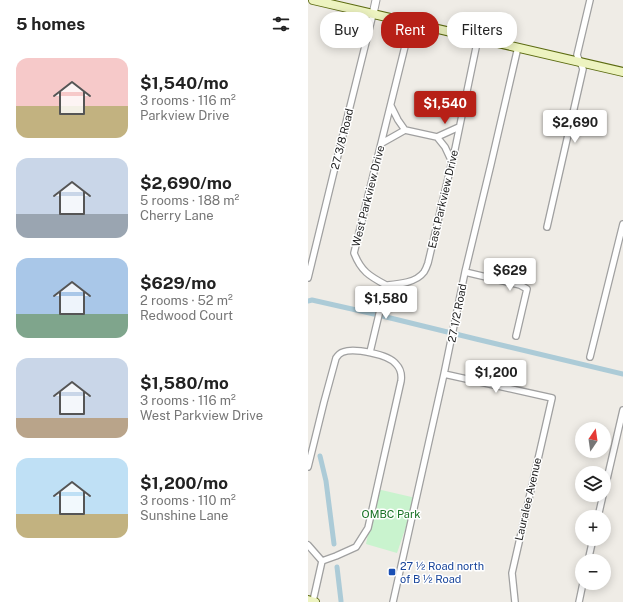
<!DOCTYPE html>
<html lang="en">
<head>
<meta charset="utf-8">
<style>
  body { margin:0; font-family:"Public Sans",sans-serif; background:#f6f6f6; color:#222; height:100vh; display:flex; flex-direction:column; font-size:15px; white-space:nowrap }
  * { box-sizing:border-box; margin:0 }
  p { font-size:13px; color:#767676 }
  .icon { flex:none; width:22px; height:22px; fill:none; stroke:currentColor; stroke-width:2; stroke-linecap:round; stroke-linejoin:round }
  .map { position:relative; flex:1; overflow:hidden }
  .details { display:flex; flex-direction:column; background:#fff; width:308px }
  .details>* { flex:none }
  .top-card { position:absolute; left:12px; top:12px; width:243px; height:36px; display:flex; gap:8px }
  .needle { width:26px; rotate:13deg }
  .fabs { position:absolute; left:267px; top:422px; display:grid; gap:8px }
  .fabs a { display:grid; place-items:center; width:36px; height:36px; border-radius:50%; background:#fff; box-shadow:0 2px 10px #0003; font-size:20px }
  .price { position:absolute; translate:-50% -34px; padding:0 9px; border-radius:4px; background:#fff; color:#222; font-size:13px; line-height:26px; filter:drop-shadow(0 1px 2px #0008) }
  .price::after { content:''; position:absolute; left:50%; top:24px; width:12px; height:9px; margin-left:-6px; background:inherit; clip-path:polygon(0 0,100% 0,50% 100%) }
  .price.selected { background:#b72017; color:#fff }
  ul { padding:0; list-style:none }
  li { display:flex; align-items:center; gap:12px; height:100px; padding:0 16px }
  li span { display:grid; place-items:center; flex:none; width:112px; height:80px; border-radius:12px; color:#555 }
  li>.icon { margin-inline-start:auto }
  span .icon { width:48px; height:48px; fill:#fffc; stroke-width:1 }
  li b { font-size:17px }
  h2 { display:flex; justify-content:space-between; align-items:center; height:48px; padding:0 16px; font-size:17px }
  .chip { padding:0 14px; border-radius:16px; background:#fff; box-shadow:0 2px 10px #0003; font-size:14px; line-height:36px }
  .chip.selected { background:#b72017; color:#fff }
  main { display:flex; flex:1; min-height:0 }
  .map>svg:first-child { display:block }
</style>
</head>
<body>
<main>
<section class="details">
<h2>5 homes<svg class="icon" aria-label="filters" viewBox="0 0 24 24"><path d="M4 7h16M4 17h16"/><circle cx="9" cy="7" r="2"/><circle cx="15" cy="17" r="2"/></svg></h2>
<ul>
<li><span style="background:linear-gradient(#f6c9c9 60%,#c2b280 0)"><svg class="icon" aria-label="home" viewBox="0 0 24 24"><path d="M3 11l9-7 9 7M6 9v11h12V9"/></svg></span><div><b>$1,540/mo</b><p>3 rooms · 116 m²</p><p>Parkview Drive</p></div></li>
<li><span style="background:linear-gradient(#c9d6e8 70%,#9aa5b1 0)"><svg class="icon" aria-label="home" viewBox="0 0 24 24"><path d="M3 11l9-7 9 7M6 9v11h12V9"/></svg></span><div><b>$2,690/mo</b><p>5 rooms · 188 m²</p><p>Cherry Lane</p></div></li>
<li><span style="background:linear-gradient(#a9c7e8 70%,#7fa58c 0)"><svg class="icon" aria-label="home" viewBox="0 0 24 24"><path d="M3 11l9-7 9 7M6 9v11h12V9"/></svg></span><div><b>$629/mo</b><p>2 rooms · 52 m²</p><p>Redwood Court</p></div></li>
<li><span style="background:linear-gradient(#c9d6e8 75%,#b9a48a 0)"><svg class="icon" aria-label="home" viewBox="0 0 24 24"><path d="M3 11l9-7 9 7M6 9v11h12V9"/></svg></span><div><b>$1,580/mo</b><p>3 rooms · 116 m²</p><p>West Parkview Drive</p></div></li>
<li><span style="background:linear-gradient(#bfe0f5 70%,#c2b280 0)"><svg class="icon" aria-label="home" viewBox="0 0 24 24"><path d="M3 11l9-7 9 7M6 9v11h12V9"/></svg></span><div><b>$1,200/mo</b><p>3 rooms · 110 m²</p><p>Sunshine Lane</p></div></li>
</ul>
</section>
<div class="map">
<svg width="315" height="602" viewBox="0 0 315 602">
  <rect width="100%" height="100%" fill="#efece6"/>
  <path fill="#c9f3ce" d="M69 489 108 498 89 553 58 544Z"/>
  <g fill="none" stroke-linecap="round" stroke-linejoin="round">
    <path stroke="#accbd7" stroke-width="5" d="M0 301 4 300 66 314 168 339 315 374
      M12 456 18 481 26 544
      M29 567 33 601"/>
    <g stroke="#a0a0a0" stroke-width="8">
      <path id="minor" d="M83 106 90 120 97 130 129 137 151 127
        M129 137 137 147 144 162
        M74 143 97 130
        M239 227 275 69 269 55 282 0
        M157 272 212 285 219 289 208 336
        M0 278 28 163 65 14
        M78 285C61 276 53 271 46 253L103 22
        M78 285C90 284 108 283 116 272 118 269 119 266 120 263L147 149 170 38
        M62 352 78 285
        M282 357 315 224
        M136 374 244 398 204 573 207 602
        M0 467 16 402 28 358C30 355 32 353 35 352 46 348 80 354 88 364 93 369 94 374 93 381L60 528 48 547 28 556 14 561
        M296 492 315 410
        M290 517 295 495
        M0 545 14 561 5 601
        M280 561 285 539
        M85 602 136 374 157 272 183 164 210 47
        M271 602 275 583"/>
    </g>
    <g stroke="#a0a0a0" stroke-width="9">
      <path id="tertiary" d="M65 14 68 0"/>
    </g>
    <g stroke="#5c6b11" stroke-width="10">
      <path id="secondary" d="M5 0 315 72
        M0 600 7 602"/>
    </g>
    <use href="#minor" stroke="#fff" stroke-width="5.5"/>
    <use href="#tertiary" stroke="#fff" stroke-width="7"/>
    <use href="#secondary" stroke="#edf3c0" stroke-width="8"/>
  </g>
  <rect fill="#1a4fb4" stroke="#fff" stroke-width="1.5" x="80" y="568" width="8" height="8" rx="2"/>
  <g text-anchor="middle" dominant-baseline="central" stroke-width="3" stroke-linejoin="round" paint-order="stroke">
    <g font-size="11" fill="#1f1f1f" stroke="#fff">
      <text transform="translate(34 139) rotate(-76)">27 3/8 Road</text>
      <text transform="translate(60 196) rotate(-76)">West Parkview Drive</text>
      <text transform="translate(135 199) rotate(-77)">East Parkview Drive</text>
      <text transform="translate(149 313) rotate(-79)">27 1/2 Road</text>
      <text transform="translate(220 499) rotate(-77)">Lauralee Avenue</text>
    </g>
    <g font-size="11" fill="#187225" stroke="#fff">
      <text x="83" y="514">OMBC Park</text>
    </g>
    <g font-size="11" fill="#164399" stroke="#fff" text-anchor="start">
      <text x="92" y="566">27 ½ Road north<tspan x="92" dy="13">of B ½ Road</tspan></text>
    </g>
  </g>
</svg>
<div class="fabs">
<a><svg class="needle" viewBox="-14 -14 28 28"><path d="M0-13l5 13h-10z" fill="#e53935"/><path d="M0 13l5-13h-10z" fill="#767676"/></svg></a>
<a><svg class="icon" aria-label="layers" viewBox="0 0 24 24"><path d="M12 4l9 5-9 5-9-5zM3 14l9 5 9-5"/></svg></a>
<a>+</a>
<a>−</a>
</div>
<b class="price selected" style="left:137px;top:125px">$1,540</b>
<b class="price" style="left:267px;top:144px">$2,690</b>
<b class="price" style="left:202px;top:292px">$629</b>
<b class="price" style="left:78px;top:320px">$1,580</b>
<b class="price" style="left:188px;top:394px">$1,200</b>
<div class="top-card">
<a class="chip">Buy</a>
<a class="chip selected">Rent</a>
<a class="chip">Filters</a>
</div>
</div>
</main>
</body>
</html>
